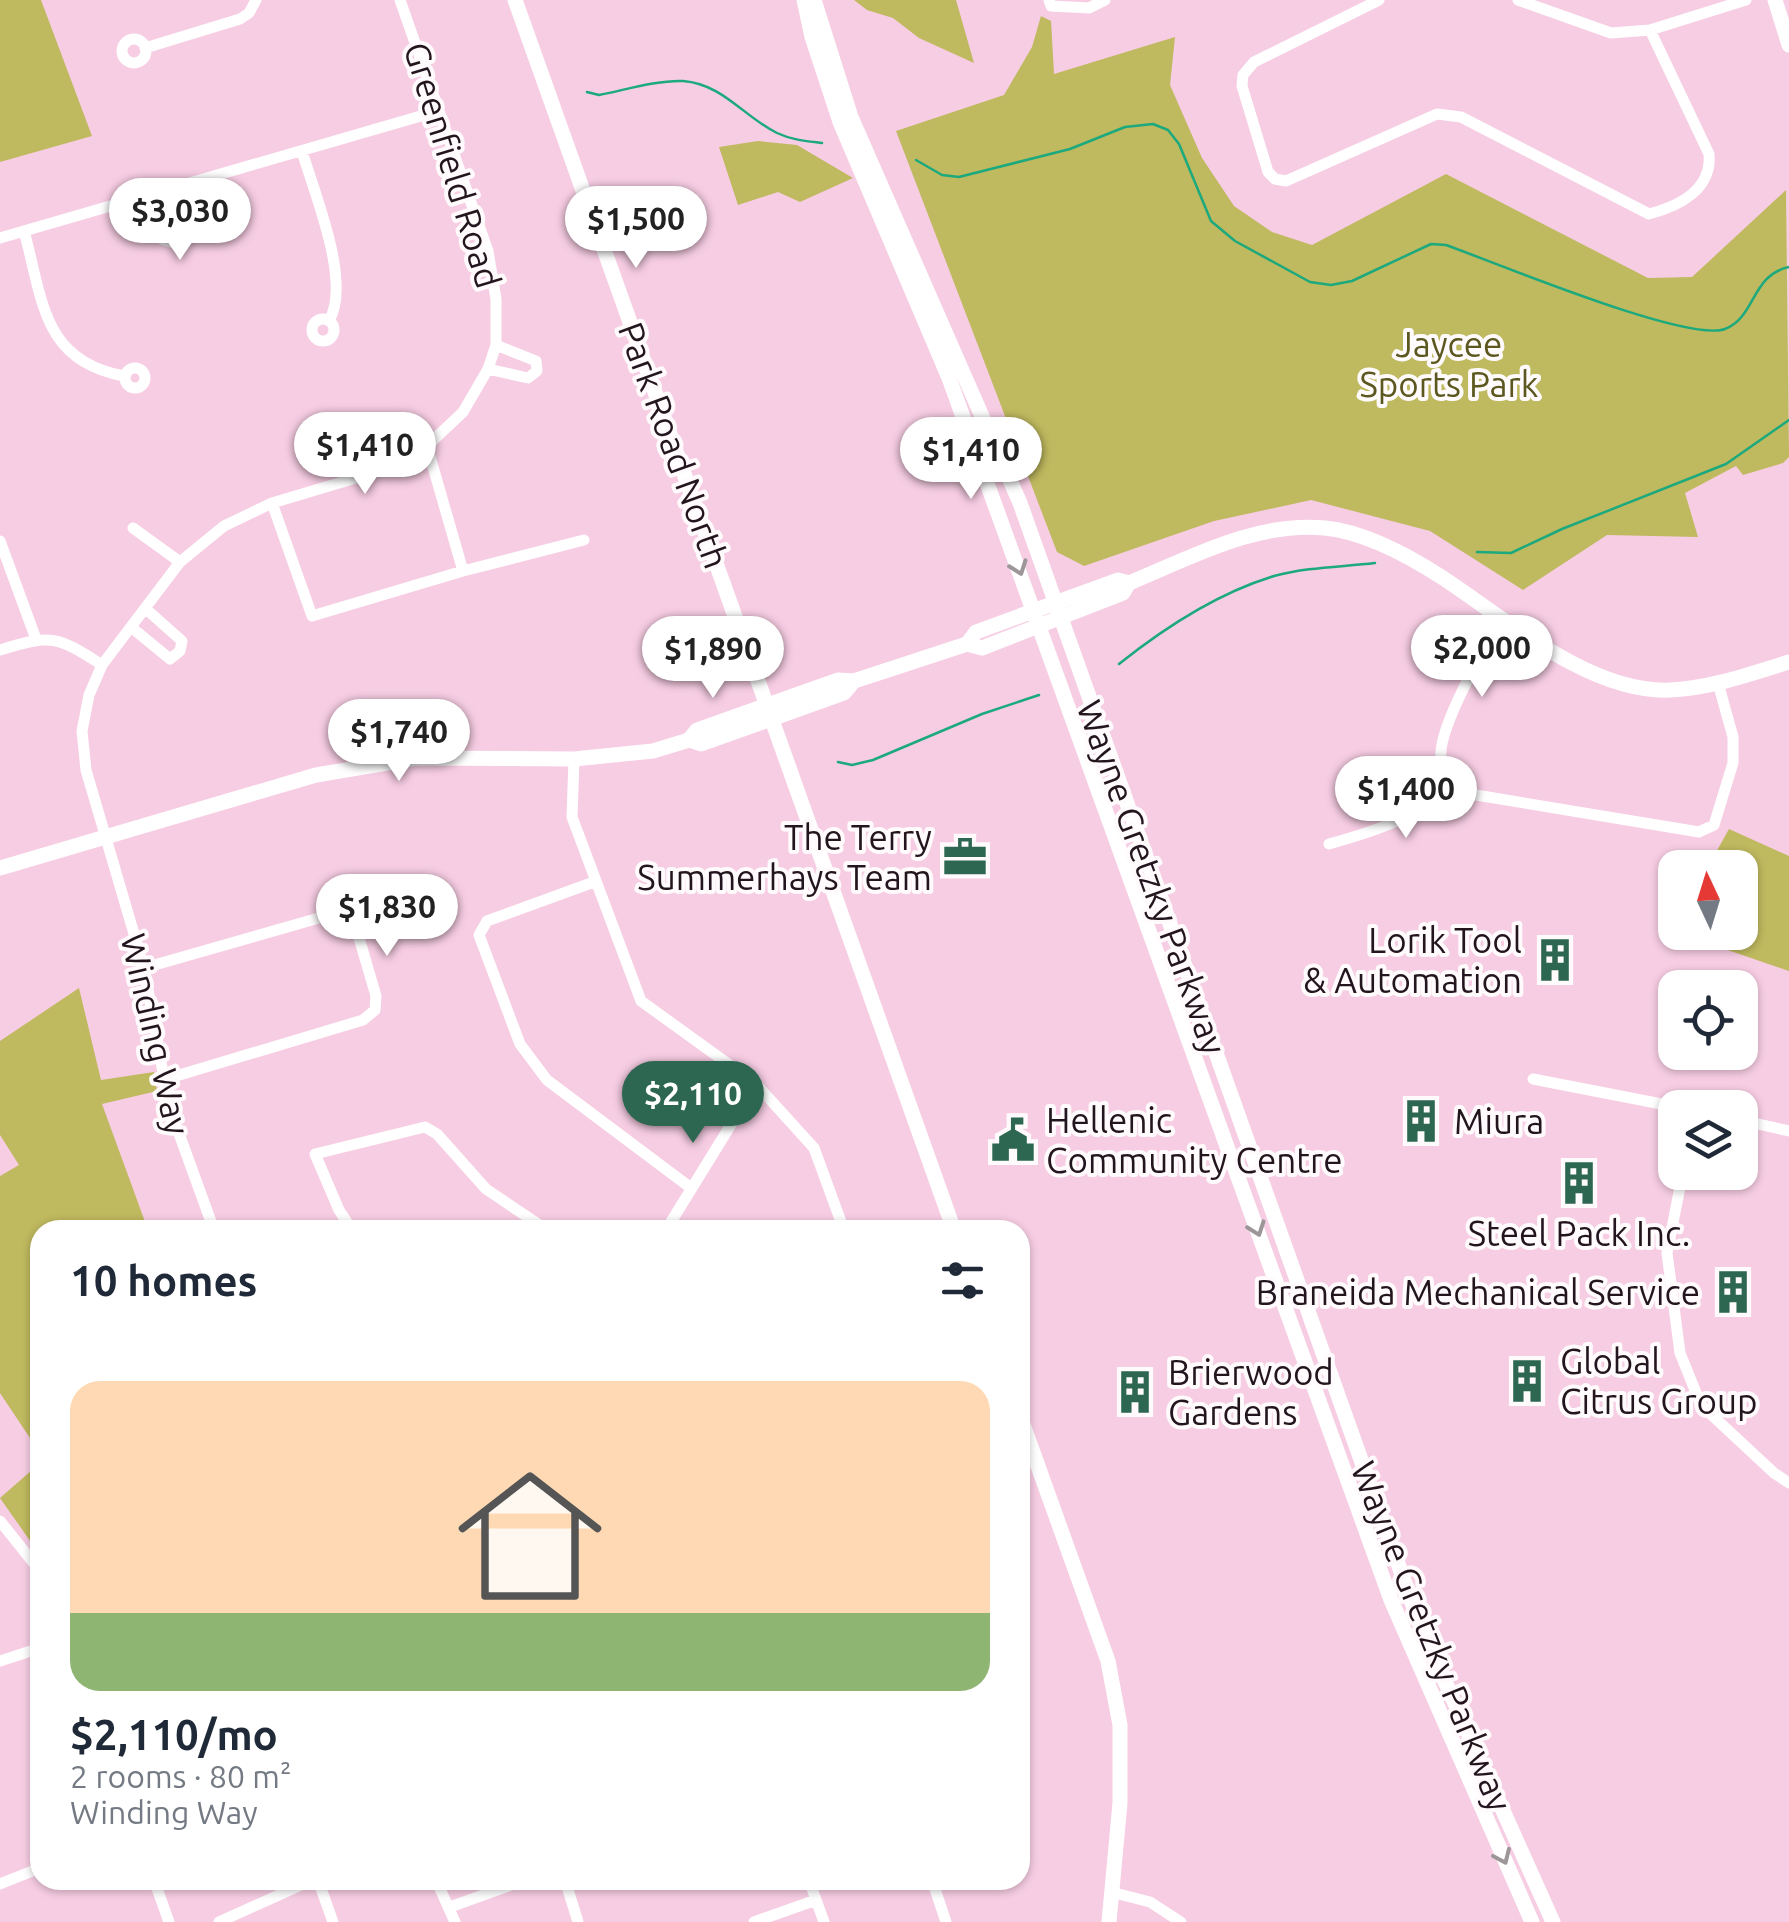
<!DOCTYPE html>
<html lang="en">
<head>
<meta charset="utf-8">
<style>
  body { margin:0; font-family:Ubuntu,sans-serif; background:#f2f2f3; color:#1f2937; height:100vh; display:flex; flex-direction:column; font-size:38px; white-space:nowrap }
  * { box-sizing:border-box; margin:0 }
  p { font-size:32px; color:#747a83 }
  .icon { flex:none; width:55px; height:55px; fill:none; stroke:currentColor; stroke-width:2; stroke-linecap:round; stroke-linejoin:round }
  .map { position:relative; flex:1; overflow:hidden }
  .sheet { position:absolute; left:30px; top:1220px; width:1000px; height:670px; display:flex; flex-direction:column; background:#fff; border-radius:30px; box-shadow:0 2px 8px #0004 }
  .sheet>* { flex:none }
  .needle { width:65px; rotate:356deg }
  .tools { position:absolute; left:1658px; top:850px; display:grid; gap:20px }
  .tools a { display:grid; place-items:center; width:100px; height:100px; border-radius:20px; background:#fff; box-shadow:0 2px 8px #0004; font-size:50px }
  .price { position:absolute; translate:-50% -85px; padding:0 22px; border-radius:35px; background:#fff; color:#222; font-size:32px; line-height:65px; filter:drop-shadow(0 2px 5px #0008) }
  .price::after { content:''; position:absolute; left:50%; top:60px; width:30px; height:22px; margin-left:-15px; background:inherit; clip-path:polygon(0 0,100% 0,50% 100%) }
  .price.active { background:#2d6751; color:#fff }
  ul { padding:0; list-style:none }
  li { display:grid; align-content:center; gap:20px; height:530px; padding:0 40px }
  li span { display:grid; place-items:center; height:310px; border-radius:30px; color:#555 }
  li>.icon { margin-inline-start:auto }
  span .icon { width:180px; height:180px; fill:#fffc; stroke-width:1 }
  li b { font-size:42px }
  h2 { display:flex; justify-content:space-between; align-items:center; height:120px; padding:0 40px; font-size:42px }
  .map>svg:first-child { display:block }
</style>
</head>
<body>
<div class="map">
<svg width="1789" height="1922" viewBox="0 0 1789 1922">
  <rect width="100%" height="100%" fill="#f7cde3"/>
  <path fill="#bfb95f" d="M0 0H41L92 136 0 162Z
    M854 0H956L974 63 919 38 893 18 867 10Z
    M1041 16 1051 21 1054 74 1175 37 1170 85 1202 158 1234 206 1272 232 1312 245 1446 174 1648 278 1692 277 1786 190 1789 457 1783 463 1743 475 1736 466 1685 493 1698 537 1607 535 1523 590 1430 531 1311 500 1214 521 1084 566 1057 552 896 131 1004 95 1032 47Z
    M758 141 797 145 853 178 800 202 778 192 738 205 719 147Z
    M1729 829 1789 856V971L1710 944 1711 933 1740 932V868L1715 867V854Z
    M79 988 101 1080 154 1072 157 1091 102 1104 148 1230H40V1453L0 1393V1176L19 1165 0 1135V1041Z
    M40 1463V1555L0 1498Z"/>
  <g fill="none" stroke-linecap="round" stroke-linejoin="round">
    <path stroke="#1ca97d" stroke-width="2.5" d="M587 92 599 95C625 90 657 80 683 81 723 84 744 117 777 133 792 140 806 141 822 143
      M916 160 942 175 959 177 1070 149 1125 127 1153 124 1168 130 1179 144 1211 221 1235 241 1310 282 1331 285 1352 281 1431 244 1446 245C1494 262 1687 343 1725 329 1756 317 1751 275 1789 267
      M1477 552 1511 553 1562 529 1726 464 1789 420
      M1119 664C1164 628 1218 593 1274 576 1308 567 1341 567 1375 563
      M838 762 852 765 873 760 982 714 1039 695"/>
    <path stroke="#fff" stroke-width="11" d="M1049 0 1051 6 1089 8 1105 0
      M1379 0 1254 62 1243 75 1242 86 1268 172 1275 179 1286 181 1437 114 1461 117 1649 214C1680 206 1712 189 1709 154L1650 30
      M1518 0 1611 33 1650 30 1746 0
      M122 51a12 12 0 1 1 24 0a12 12 0 1 1-24 0Z
      M145 48 240 19 249 13 256 0
      M302 151C314 193 352 282 329 321
      M149 195 162 239 174 243 182 235 170 189
      M24 231C43 300 42 361 124 376
      M0 238 438 111
      M312 330a11 11 0 1 1 22 0a11 11 0 1 1-22 0Z
      M125 378a10 10 0 1 1 20 0a10 10 0 1 1-20 0Z
      M488 369 528 378 537 371 536 361 496 345
      M427 446 463 571
      M272 503 312 616 463 571 584 540
      M133 528 180 562
      M0 541 36 639
      M1504 618C1486 643 1438 728 1441 757 1443 772 1458 785 1470 794L1699 832 1714 825 1733 763V737L1718 683
      M131 627 170 659 180 651 182 641 146 609
      M0 650C52 634 57 636 102 665
      M574 759 572 817 641 1001 756 1084 814 1148 844 1230
      M1329 844C1386 828 1408 820 1456 783
      M594 882 487 921 479 935 520 1044 547 1080 691 1188
      M144 968 340 912 348 916 355 924 376 996 375 1010 363 1020 166 1079
      M1533 1079 1682 1108
      M1740 1120 1789 1131
      M1683 1172 1667 1253 1680 1353 1701 1405 1774 1473 1789 1483
      M214 1230 169 1106 144 968 86 770 82 731 89 695 102 665 180 562 224 526 272 503 386 469 427 446 463 412 488 369 496 345V299L488 251 400 0
      M352 1230 339 1210 315 1154 425 1127 437 1134 486 1189 547 1230
      M666 1230 756 1084
      M0 1521 40 1571
      M0 1661 40 1648
      M154 1880 169 1922
      M318 1880 333 1922
      M436 1880 455 1922
      M565 1880 578 1922
      M809 1880 824 1922
      M932 1880 946 1922
      M0 1884 40 1868
      M1111 1892 1150 1902 1181 1922
      M450 1907 525 1880
      M219 1922 312 1880
      M754 1922 816 1900"/>
    <path stroke="#fff" stroke-width="15" d="M515 0 954 1230
      M804 0 812 37 840 122 949 378 1391 1600 1532 1922
      M814 0 851 117 1020 503 1421 1628 1553 1922
      M1775 0 1789 45
      M967 644 982 648 1123 593 1129 583C1190 558 1257 521 1325 528 1366 532 1409 556 1443 578 1507 620 1591 694 1671 690 1711 688 1750 674 1789 662
      M689 740 697 730 838 680 854 681 967 644 976 632 1118 580 1129 583
      M0 868 316 775 417 758 574 759 653 751 689 740 701 744 844 693 854 681
      M1020 1416 1108 1661 1120 1725V1803L1109 1922"/>
  </g>
  <defs><path id="oneway-chevron" d="M-2-3.5L2.5 0L-2 3.5" fill="none" stroke-width="1.6" stroke-linecap="round" stroke-linejoin="round" transform="scale(2.5)"/></defs>
  <g stroke="#9c9699">
    <use href="#oneway-chevron" transform="translate(1019 568) rotate(70)"/>
    <use href="#oneway-chevron" transform="translate(1257 1229) rotate(70)"/>
    <use href="#oneway-chevron" transform="translate(1503 1857) rotate(66)"/>
  </g>
  <defs>
    <g id="office-bare" transform="scale(3.45)"><path d="M-6-3h4V-5.5h4V-3h4V5H-6ZM-1-4.5V-3h2v-1.5ZM-6 0V1H6V0Z" fill="#2d6751" stroke="#fffbfd" stroke-width="2.5" paint-order="stroke"/></g>
    <g id="building-bare" transform="scale(3.45)"><path d="M-4-6H4V6H1V3H-1V6H-4ZM-2.5-4.3h1.7v1.8h-1.7ZM.8-4.3h1.7v1.8H.8ZM-2.5-1h1.7V.8h-1.7ZM.8-1h1.7V.8H.8Z" fill="#2d6751" stroke="#fffbfd" stroke-width="2.5" paint-order="stroke"/></g>
    <g id="civic-bare" transform="scale(3.45)"><path d="M-.6-6.5H3V-4.5H.6V-3L4-1V1h2V6H-6V1h2V-1L-.6-3ZM-1.2 2.5V6h2.4V2.5Z" fill="#2d6751" stroke="#fffbfd" stroke-width="2.5" paint-order="stroke"/></g>
  </defs>
  <g fill-rule="evenodd">
    <use href="#office-bare" x="965" y="857"/>
    <use href="#building-bare" x="1555" y="960"/>
    <use href="#building-bare" x="1421" y="1121"/>
    <use href="#civic-bare" x="1013" y="1140"/>
    <use href="#building-bare" x="1579" y="1183"/>
    <use href="#building-bare" x="1733" y="1292"/>
    <use href="#building-bare" x="1527" y="1381"/>
    <use href="#building-bare" x="1135" y="1392"/>
  </g>
  <g text-anchor="middle" dominant-baseline="central" stroke-width="8" stroke-linejoin="round" paint-order="stroke">
    <g font-size="35" fill="#23151d" stroke="#fffbfd">
      <text transform="translate(453 165) rotate(73)">Greenfield Road</text>
      <text transform="translate(674 445) rotate(70)">Park Road North</text>
      <text transform="translate(1152 877) rotate(70)">Wayne Gretzky Parkway</text>
      <text transform="translate(156 1034) rotate(77)">Winding Way</text>
      <text transform="translate(1432 1636) rotate(68)">Wayne Gretzky Parkway</text>
    </g>
    <g font-size="35" fill="#5b571e" stroke="#fffbfd">
      <text x="1449" y="344">Jaycee<tspan x="1449" dy="40">Sports Park</tspan></text>
    </g>
    <g font-size="35" fill="#23151d" stroke="#fffbfd" text-anchor="start">
      <text x="932" y="837" text-anchor="end">The Terry<tspan x="932" dy="40">Summerhays Team</tspan></text>
      <text x="1522" y="940" text-anchor="end">Lorik Tool<tspan x="1522" dy="40">&amp; Automation</tspan></text>
      <text x="1046" y="1120">Hellenic<tspan x="1046" dy="40">Community Centre</tspan></text>
      <text x="1454" y="1121">Miura</text>
      <text x="1579" y="1233" text-anchor="middle">Steel Pack Inc.</text>
      <text x="1700" y="1292" text-anchor="end">Braneida Mechanical Service</text>
      <text x="1560" y="1361">Global<tspan x="1560" dy="40">Citrus Group</tspan></text>
      <text x="1168" y="1372">Brierwood<tspan x="1168" dy="40">Gardens</tspan></text>
    </g>
  </g>
</svg>
<div class="tools">
<a><svg class="needle" viewBox="-14 -14 28 28"><path d="M0-13l5 13h-10z" fill="#e53935"/><path d="M0 13l5-13h-10z" fill="#747a83"/></svg></a>
<a><svg class="icon" aria-label="locate" viewBox="0 0 24 24"><circle cx="12" cy="12" r="6"/><path d="M12 2v4M12 18v4M2 12h4M18 12h4"/></svg></a>
<a><svg class="icon" aria-label="layers" viewBox="0 0 24 24"><path d="M12 4l9 5-9 5-9-5zM3 14l9 5 9-5"/></svg></a>
</div>
<b class="price" style="left:180px;top:263px">$3,030</b>
<b class="price" style="left:636px;top:271px">$1,500</b>
<b class="price" style="left:365px;top:497px">$1,410</b>
<b class="price" style="left:971px;top:502px">$1,410</b>
<b class="price" style="left:1482px;top:700px">$2,000</b>
<b class="price" style="left:713px;top:701px">$1,890</b>
<b class="price" style="left:399px;top:784px">$1,740</b>
<b class="price" style="left:1406px;top:841px">$1,400</b>
<b class="price" style="left:387px;top:959px">$1,830</b>
<b class="price active" style="left:693px;top:1146px">$2,110</b>
<section class="sheet">
<h2>10 homes<svg class="icon" aria-label="filters" viewBox="0 0 24 24"><path d="M4 7h16M4 17h16"/><circle cx="9" cy="7" r="2"/><circle cx="15" cy="17" r="2"/></svg></h2>
<ul>
<li><span style="background:linear-gradient(#ffd9b3 75%,#8fb573 0)"><svg class="icon" aria-label="home" viewBox="0 0 24 24"><path d="M3 11l9-7 9 7M6 9v11h12V9"/></svg></span><div><b>$2,110/mo</b><p>2 rooms · 80 m²</p><p>Winding Way</p></div></li>
</ul>
</section>
</div>
</body>
</html>
